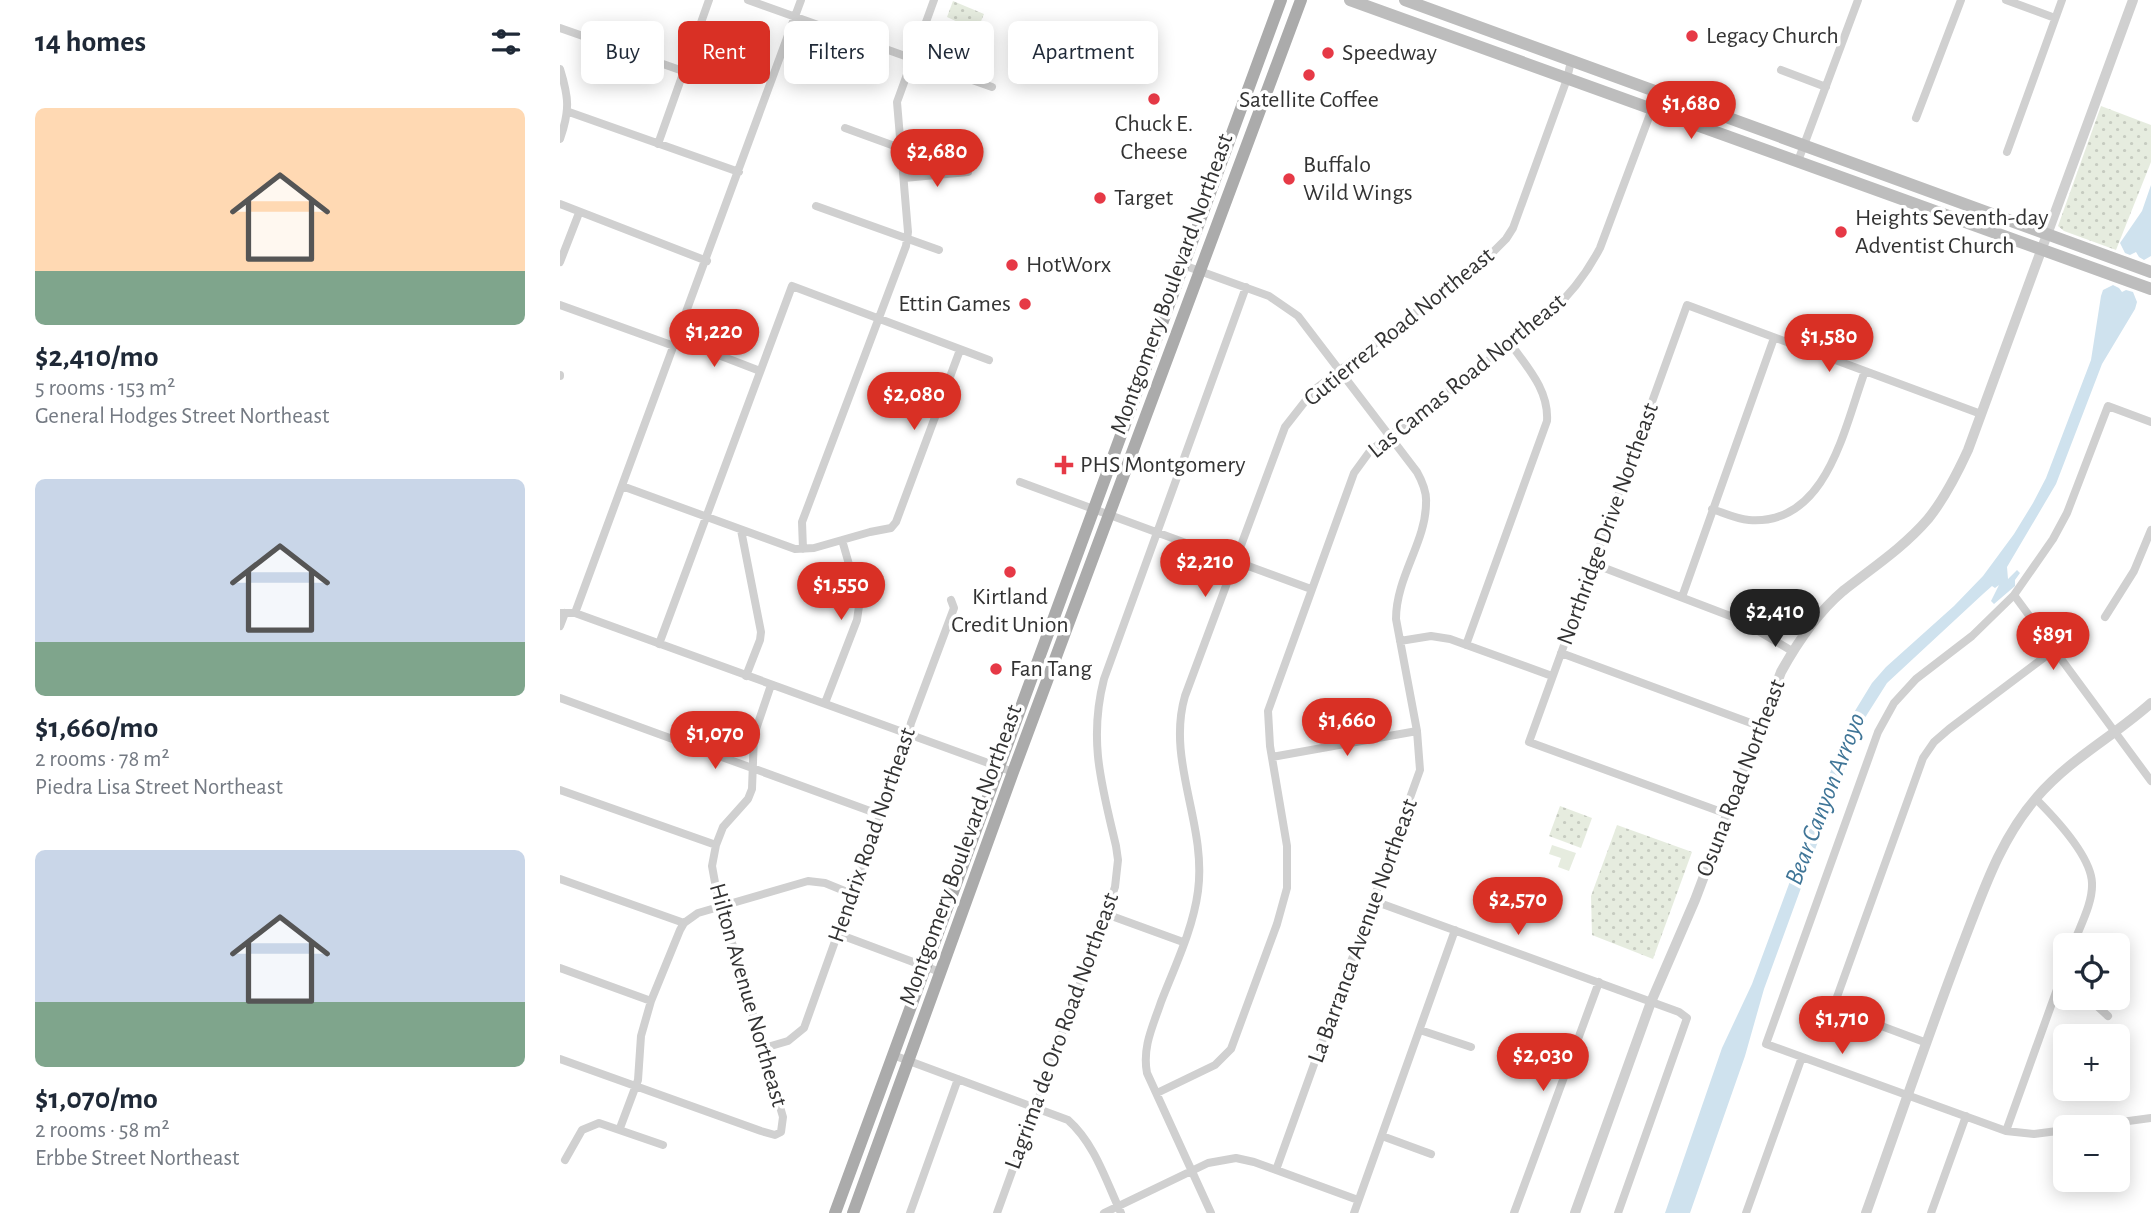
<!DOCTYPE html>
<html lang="en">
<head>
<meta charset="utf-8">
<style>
  body { margin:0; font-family:"Alegreya Sans",sans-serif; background:#f6f6f7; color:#1f2937; height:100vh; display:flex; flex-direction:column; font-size:26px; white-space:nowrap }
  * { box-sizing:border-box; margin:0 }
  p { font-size:23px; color:#747a83 }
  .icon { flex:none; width:38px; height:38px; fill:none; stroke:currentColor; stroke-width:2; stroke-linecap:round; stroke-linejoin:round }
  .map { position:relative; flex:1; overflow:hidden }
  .details { display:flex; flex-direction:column; background:#fff; width:560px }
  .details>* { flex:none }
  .banner { position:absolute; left:21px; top:21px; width:665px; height:63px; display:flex; gap:14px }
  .controls { position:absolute; left:1493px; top:933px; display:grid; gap:14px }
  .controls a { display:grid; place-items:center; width:77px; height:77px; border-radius:10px; background:#fff; box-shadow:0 4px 18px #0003; font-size:35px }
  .price { position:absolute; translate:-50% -60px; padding:0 16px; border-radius:24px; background:#d93025; color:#fff; font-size:23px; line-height:46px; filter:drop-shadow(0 2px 4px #0008) }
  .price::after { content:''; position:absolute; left:50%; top:42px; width:21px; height:16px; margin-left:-10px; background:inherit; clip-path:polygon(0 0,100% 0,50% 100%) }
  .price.selected { background:#222; color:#fff }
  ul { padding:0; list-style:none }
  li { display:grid; align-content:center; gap:14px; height:371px; padding:0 35px }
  li span { display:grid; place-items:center; height:217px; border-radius:10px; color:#555 }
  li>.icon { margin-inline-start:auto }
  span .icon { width:126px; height:126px; fill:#fffc; stroke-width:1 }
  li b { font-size:30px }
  h2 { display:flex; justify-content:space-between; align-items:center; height:84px; padding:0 35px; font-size:30px }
  .chip { padding:0 24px; border-radius:10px; background:#fff; box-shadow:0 4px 18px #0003; font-size:24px; line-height:63px }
  .chip.selected { background:#d93025; color:#fff }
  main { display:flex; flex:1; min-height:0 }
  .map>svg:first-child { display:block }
</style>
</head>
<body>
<main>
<section class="details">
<h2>14 homes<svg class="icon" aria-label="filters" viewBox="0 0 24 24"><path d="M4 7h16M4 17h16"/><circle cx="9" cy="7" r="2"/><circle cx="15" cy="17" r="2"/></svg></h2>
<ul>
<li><span style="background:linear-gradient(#ffd9b3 75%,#7fa58c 0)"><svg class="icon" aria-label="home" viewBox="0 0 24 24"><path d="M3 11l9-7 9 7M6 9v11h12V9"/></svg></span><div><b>$2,410/mo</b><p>5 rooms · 153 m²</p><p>General Hodges Street Northeast</p></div></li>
<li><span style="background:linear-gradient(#c9d6e8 75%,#7fa58c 0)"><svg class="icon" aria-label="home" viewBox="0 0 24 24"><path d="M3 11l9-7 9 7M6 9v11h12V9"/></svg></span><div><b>$1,660/mo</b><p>2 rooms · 78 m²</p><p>Piedra Lisa Street Northeast</p></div></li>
<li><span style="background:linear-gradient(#c9d6e8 70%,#7fa58c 0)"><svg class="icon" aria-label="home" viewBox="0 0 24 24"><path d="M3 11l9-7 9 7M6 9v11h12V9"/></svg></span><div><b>$1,070/mo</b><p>2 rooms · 58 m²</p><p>Erbbe Street Northeast</p></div></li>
</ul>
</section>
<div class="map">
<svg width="1591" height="1213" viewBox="0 0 1591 1213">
  <defs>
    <pattern id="park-dots" width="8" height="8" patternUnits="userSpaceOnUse" patternTransform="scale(1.75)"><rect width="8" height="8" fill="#e6ecdf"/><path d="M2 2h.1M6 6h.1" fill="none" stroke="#c6cbc0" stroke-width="1.8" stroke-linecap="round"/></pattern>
  </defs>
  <rect width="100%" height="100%" fill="#fff"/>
  <path fill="#e6ecdf" d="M992 845 1016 853 1009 871 998 867 1001 858 989 854Z"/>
  <path fill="url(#park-dots)" d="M393 1 424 14 417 31 387 17Z
    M1541 106 1591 125V162L1556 250 1504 231 1498 226Z
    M1000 806 1032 818 1021 848 989 836Z
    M1057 825 1132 852 1093 959 1032 935 1031 896Z"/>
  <path fill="#cfe2ee" d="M1591 185V256L1584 260 1579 257 1576 252 1570 255 1565 253 1560 243 1582 211Z
    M1553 285 1559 288 1562 292 1566 290 1573 292 1577 302 1575 309 1542 364 1496 484 1447 567 1448 579 1457 570 1460 573 1455 580V586L1434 604 1431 601 1439 585 1435 588 1432 586 1423 594 1327 683 1301 724 1204 989 1185 1056 1130 1213H1105L1162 1048 1192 984 1290 719 1312 683 1326 667 1394 606 1423 576 1454 534 1473 503 1486 478 1531 360 1541 296 1543 290Z"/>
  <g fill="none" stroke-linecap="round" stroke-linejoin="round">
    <path stroke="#d0d0d0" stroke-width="8" d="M188 0 432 87
      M1446 0 1495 18
      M0 28 123 71
      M0 69C9 98 10 110 0 139
      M1221 70 1266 87
      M9 112 179 172
      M1356 118 1401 0
      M285 128 340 148
      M98 144 149 0
      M1447 152 1502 0
      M1238 161 1298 0
      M344 178 408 172
      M0 204 147 261
      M256 206 379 250
      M0 262 19 213
      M623 265 709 296 738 316 857 472C862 481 867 492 866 503 866 542 836 577 836 619L857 731 860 770 716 1170
      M0 305 114 346
      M117 339 200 371
      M0 375V376
      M460 482 751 589
      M62 486 235 549 254 548 310 532 331 528 336 522 400 350
      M1152 509C1164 513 1176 519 1189 520 1267 526 1284 428 1305 371
      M181 530 201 632 200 640 186 676
      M243 549 242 522 346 246 348 232 337 102 374 0
      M1034 564 1178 619 1232 651
      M1454 595 1591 781
      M1122 597 1214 338
      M0 613H15L453 772
      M15 613 241 0
      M1545 617 1574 571 1591 530
      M0 626 5 613
      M840 641 871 636 890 639 992 676
      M99 644 232 286 429 360
      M906 645 987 421C989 390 967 367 950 343
      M1001 653 1199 726
      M0 698 321 815
      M265 703 297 620 299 606 297 592 282 540
      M712 757 857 731
      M0 790 156 845
      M1476 799C1494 817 1531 856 1532 883 1533 903 1520 926 1513 945
      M1167 814 969 742 1127 305 1421 414
      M0 879 124 923
      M814 901 1119 1012 1127 1018 1058 1213
      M546 914 623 942
      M278 934 380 972
      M0 968 91 1001
      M1517 998 1536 1005 1548 1016
      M860 1030 911 1047
      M1367 1043 1273 1008 1363 758 1374 742 1389 729 1494 650
      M204 1048 228 1041 244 1028 346 743 351 723 394 608 391 600
      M333 1055 508 1120C535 1144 546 1181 561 1213
      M0 1059 201 1131 215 1135 221 1132 223 1117 156 888 152 866 156 845 163 827 188 799 192 789 194 735 211 685
      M597 1093 655 1065 671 1049 717 924 727 888V846L710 746 708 711 794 473 810 451 989 314C1010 295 1027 273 1040 248L1098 93
      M1524 1127 1591 1118
      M60 1128 78 1080 81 1036 91 1001 120 930 124 923 138 913 248 881 265 883 292 894
      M1505 1130 1474 1134 1446 1131 1206 1044 1318 732 1334 703 1356 679 1412 636 1454 595 1493 539 1507 513 1548 406 1591 422
      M1446 1131 1505 967
      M822 1136 871 1154
      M5 1160 22 1130 39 1123 103 1145
      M350 1213 398 1079
      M437 1213 555 887 558 860 556 846C542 786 528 741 544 679L686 287
      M544 1213 648 1163 676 1158 694 1162 798 1200
      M651 1213 587 1073C582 1047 593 1026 601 1002 615 966 633 929 638 891 647 824 606 761 625 696L725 427 754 390 927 258 946 239 953 228 1007 79 1011 61
      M794 1213 895 930
      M954 1213 1039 982
      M1186 1213 1242 1057
      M1371 1213 1406 1116"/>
    <path stroke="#d0d0d0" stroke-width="10" d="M1015 1213 1091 1002 1135 900 1221 672C1237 643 1257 613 1283 591 1312 568 1343 548 1368 519 1385 498 1397 474 1408 450L1573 0
      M1306 1213C1339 1121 1370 1029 1405 938 1424 889 1441 838 1477 797 1511 758 1553 737 1591 703"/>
    <path stroke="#bdbdbd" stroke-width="12" d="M790 0 1591 289
      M845 0 1591 272"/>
    <path stroke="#ababab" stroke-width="12" d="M275 1213 721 0
      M293 1213 453 772 741 0"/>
  </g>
  <g fill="#e63946" stroke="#fff" stroke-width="2.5">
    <circle cx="1132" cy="36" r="7"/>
    <circle cx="768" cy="53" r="7"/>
    <circle cx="749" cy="75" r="7"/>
    <circle cx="594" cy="99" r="7"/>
    <circle cx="729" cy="179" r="7"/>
    <circle cx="540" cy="198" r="7"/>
    <circle cx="1281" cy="232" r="7"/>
    <circle cx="452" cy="265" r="7"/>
    <circle cx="465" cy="304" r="7"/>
    <path d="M500.5 454.5h7v7h7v7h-7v7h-7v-7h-7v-7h7z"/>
    <circle cx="450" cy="572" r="7"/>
    <circle cx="436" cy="669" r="7"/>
  </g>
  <g text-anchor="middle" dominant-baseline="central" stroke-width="7" stroke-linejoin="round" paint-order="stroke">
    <g font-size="24" fill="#333" stroke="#fff" text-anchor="start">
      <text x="1146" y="36">Legacy Church</text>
      <text x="782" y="53">Speedway</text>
      <text x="749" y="100" text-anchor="middle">Satellite Coffee</text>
      <text x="594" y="124" text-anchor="middle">Chuck E.<tspan x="594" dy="28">Cheese</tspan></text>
      <text x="743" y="165">Buffalo<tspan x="743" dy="28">Wild Wings</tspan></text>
      <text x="554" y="198">Target</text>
      <text x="1295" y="218">Heights Seventh-day<tspan x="1295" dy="28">Adventist Church</tspan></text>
      <text x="466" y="265">HotWorx</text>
      <text x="451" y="304" text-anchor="end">Ettin Games</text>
      <text x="520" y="465">PHS Montgomery</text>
      <text x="450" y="597" text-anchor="middle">Kirtland<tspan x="450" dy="28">Credit Union</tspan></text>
      <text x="450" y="669">Fan Tang</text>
    </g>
    <g font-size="24" fill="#333" stroke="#fff">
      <text transform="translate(612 284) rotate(-70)">Montgomery Boulevard Northeast</text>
      <text transform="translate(839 327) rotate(-39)">Gutierrez Road Northeast</text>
      <text transform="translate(907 376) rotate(-39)">Las Camas Road Northeast</text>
      <text transform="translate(1048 524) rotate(-70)">Northridge Drive Northeast</text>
      <text transform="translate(1181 778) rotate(-69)">Osuna Road Northeast</text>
      <text transform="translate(312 835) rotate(-71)">Hendrix Road Northeast</text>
      <text transform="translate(401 855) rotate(-70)">Montgomery Boulevard Northeast</text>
      <text transform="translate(803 931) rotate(-70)">La Barranca Avenue Northeast</text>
      <text transform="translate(188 995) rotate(74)">Hilton Avenue Northeast</text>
      <text transform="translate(502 1031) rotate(-70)">Lagrima de Oro Road Northeast</text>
    </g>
    <g font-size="26" font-style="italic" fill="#3f7597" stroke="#fff">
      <text transform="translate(1265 799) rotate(-69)">Bear Canyon Arroyo</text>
    </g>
  </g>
</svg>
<div class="controls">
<a><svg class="icon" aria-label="locate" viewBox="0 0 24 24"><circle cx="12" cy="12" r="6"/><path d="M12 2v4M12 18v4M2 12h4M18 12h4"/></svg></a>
<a>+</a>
<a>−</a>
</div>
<b class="price" style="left:1131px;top:141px">$1,680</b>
<b class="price" style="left:377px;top:189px">$2,680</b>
<b class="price" style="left:154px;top:369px">$1,220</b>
<b class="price" style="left:1269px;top:374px">$1,580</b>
<b class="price" style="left:354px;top:432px">$2,080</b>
<b class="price" style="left:645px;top:599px">$2,210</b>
<b class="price" style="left:281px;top:622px">$1,550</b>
<b class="price selected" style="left:1215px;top:649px">$2,410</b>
<b class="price" style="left:1493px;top:672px">$891</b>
<b class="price" style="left:787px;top:758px">$1,660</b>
<b class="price" style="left:155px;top:771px">$1,070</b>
<b class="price" style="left:958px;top:937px">$2,570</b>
<b class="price" style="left:1282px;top:1056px">$1,710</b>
<b class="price" style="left:983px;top:1093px">$2,030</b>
<div class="banner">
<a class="chip">Buy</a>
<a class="chip selected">Rent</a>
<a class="chip">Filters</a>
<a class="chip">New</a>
<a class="chip">Apartment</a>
</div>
</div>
</main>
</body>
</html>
